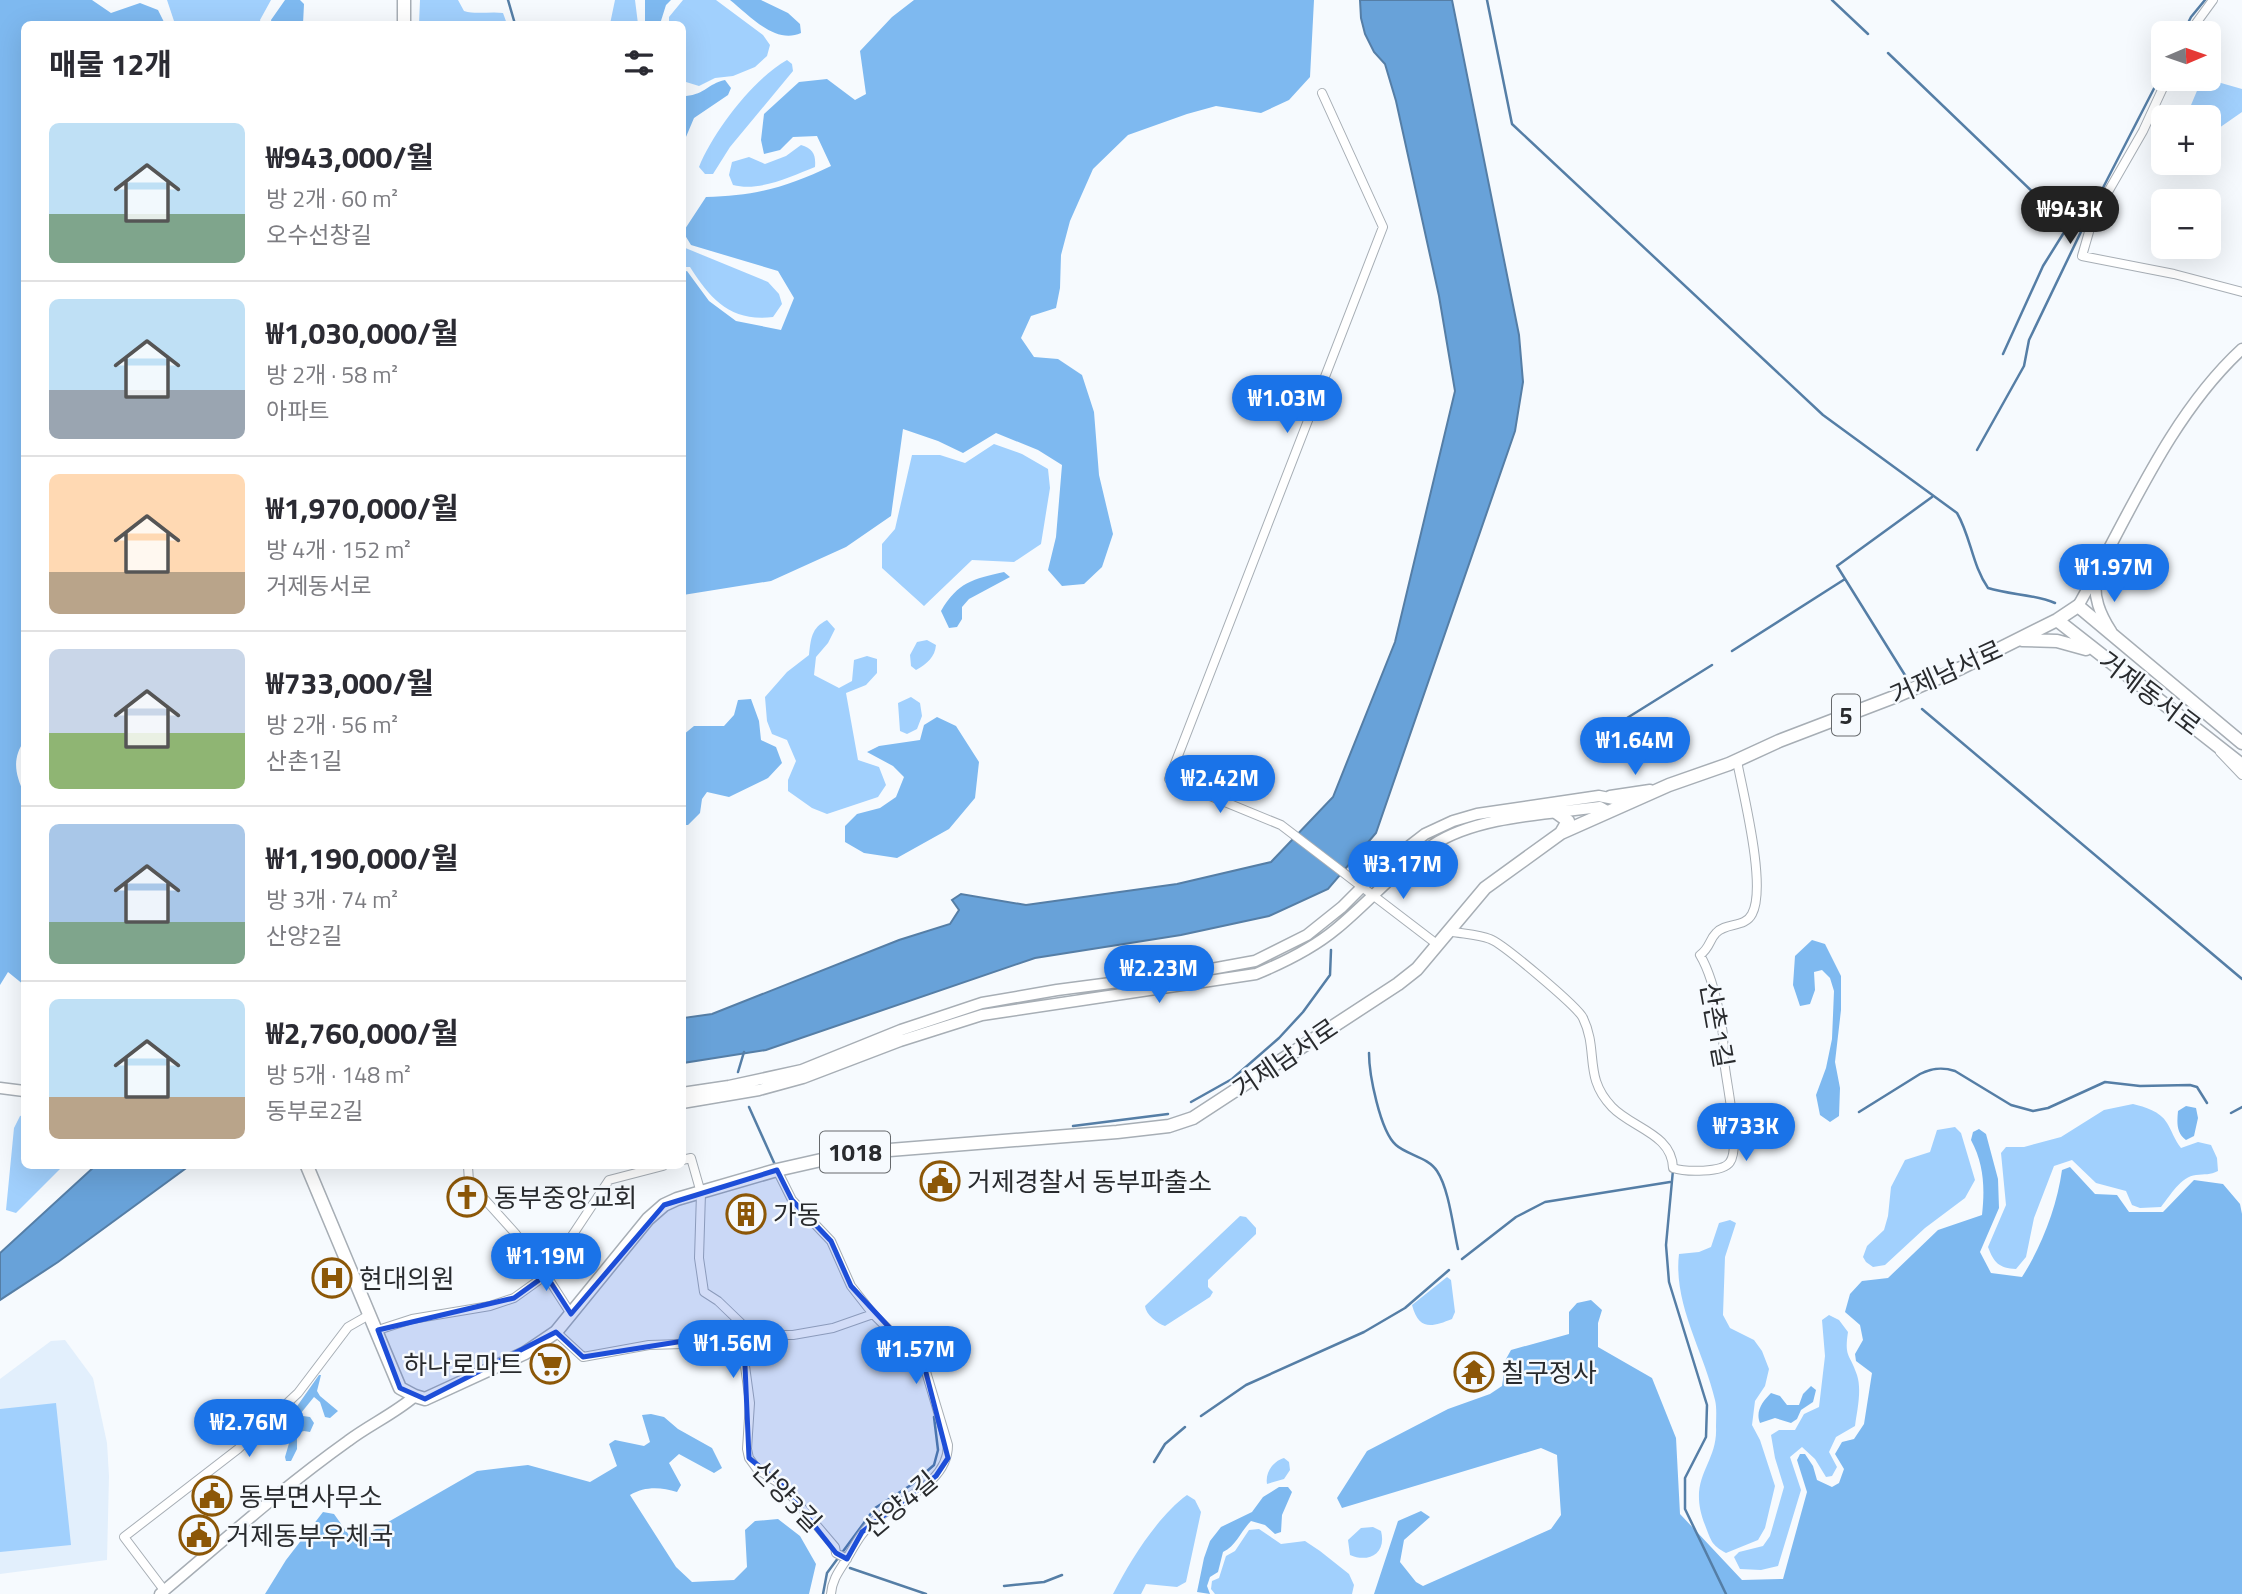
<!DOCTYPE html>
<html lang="ko">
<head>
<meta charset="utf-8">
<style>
  body { margin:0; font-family:"Titillium Web","Noto Sans KR",sans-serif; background:#f7f7f7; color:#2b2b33; height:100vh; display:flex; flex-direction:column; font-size:26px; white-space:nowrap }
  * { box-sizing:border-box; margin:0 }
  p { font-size:23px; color:#7c7c81 }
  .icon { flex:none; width:38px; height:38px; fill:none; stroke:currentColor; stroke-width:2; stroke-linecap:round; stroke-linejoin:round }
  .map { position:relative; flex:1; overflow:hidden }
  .drawer { position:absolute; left:21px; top:21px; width:665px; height:1148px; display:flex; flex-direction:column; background:#fff; border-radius:10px; box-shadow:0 7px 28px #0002 }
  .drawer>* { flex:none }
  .needle { width:46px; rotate:88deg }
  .tools { position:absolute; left:2151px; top:21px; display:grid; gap:14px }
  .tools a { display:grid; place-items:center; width:70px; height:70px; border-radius:10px; background:#fff; box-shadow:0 7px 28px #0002; font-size:35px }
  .price { position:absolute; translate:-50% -60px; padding:0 16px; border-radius:24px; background:#1a73e8; color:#fff; font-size:23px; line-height:46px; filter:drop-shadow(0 2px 4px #0008) }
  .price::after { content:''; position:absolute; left:50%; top:42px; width:21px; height:16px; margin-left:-10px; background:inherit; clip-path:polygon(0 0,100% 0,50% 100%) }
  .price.selected { background:#222; color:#fff }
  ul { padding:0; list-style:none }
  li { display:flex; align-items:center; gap:21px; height:175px; padding:0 28px }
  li+li { border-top:2px solid #e1e1e2 }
  li span { display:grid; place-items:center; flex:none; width:196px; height:140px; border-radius:10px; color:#555 }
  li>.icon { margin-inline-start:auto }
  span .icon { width:84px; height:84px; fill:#fffc; stroke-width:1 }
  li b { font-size:30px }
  h2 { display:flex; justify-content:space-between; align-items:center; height:84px; padding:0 28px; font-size:30px }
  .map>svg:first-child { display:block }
</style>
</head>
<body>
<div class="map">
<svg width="2242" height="1594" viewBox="0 0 2242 1594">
  <rect width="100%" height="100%" fill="#f6fafe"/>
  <path fill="#e2effc" d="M65 1340 93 1378 107 1443 109 1476 107 1560 0 1574V1379L51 1341Z"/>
  <path fill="#a1d0fd" d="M167 0H271L260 20 261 24H175Z
    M420 0H458L464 11C477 15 490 11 503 13L507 24H419Z
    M615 0H635L638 24H610Z
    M683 0H716L763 35 770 45 767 56 755 67 733 76 715 78 699 86 686 82 683 76 682 24H669V17Z
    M787 60 792 64 793 71 730 147 713 174H705L699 167C713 132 753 79 787 60Z
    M2206 82 2221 83 2242 89V112L2209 135 2208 117H2186L2199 86Z
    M801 145C813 149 816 154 815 167 790 177 759 192 733 185L729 175 732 162 749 157 765 164 786 156Z
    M683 247 768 282 779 294 782 304 773 317C731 322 711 300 690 267H683Z
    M994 444 1022 454 1048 469 1050 488 1041 544 1014 562 972 560 924 606 882 568V544L895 529 912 455H940L965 463Z
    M827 620 835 629 828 643 816 657 814 675 839 688 852 681 854 660 867 656 877 659V673L866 685 846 693 858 760 879 767 886 785 878 797 827 814 812 808 788 791V780L796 761 787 740 772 734 767 721 765 697 787 672 809 655C811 639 811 628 827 620Z
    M927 640 936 645C935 657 927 664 916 670L911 666 910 655 917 642Z
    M911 697 920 703 922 716 917 729 907 734 900 731 898 703Z
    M2133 1104C2145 1107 2160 1111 2167 1123 2172 1131 2174 1139 2181 1148L2198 1142 2211 1145 2217 1158 2218 1171C2210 1175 2205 1174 2196 1175 2181 1176 2170 1196 2161 1207L2140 1208 2132 1205 2126 1191 2096 1183 2072 1160 2054 1166 2034 1218 2026 1257 2016 1269C1999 1268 1994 1263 1988 1247L2006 1205 2001 1153 2006 1147H2024L2061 1137 2104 1110Z
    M24 1115V1166H63L16 1213 6 1210 14 1128 20 1116Z
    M1955 1127 1961 1133 1975 1180 1965 1198 1925 1228 1885 1265 1873 1267 1866 1262 1863 1257 1867 1246 1884 1230 1888 1216 1891 1187 1905 1160 1930 1152 1937 1130Z
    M1240 1216 1246 1217 1256 1228V1234L1208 1280V1287L1213 1292 1210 1297 1165 1326C1157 1323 1146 1315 1145 1306Z
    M1730 1220 1736 1223 1725 1257 1723 1315 1730 1328 1754 1340 1762 1351 1769 1369 1765 1386 1755 1401 1752 1425 1760 1440 1775 1486 1765 1528 1758 1540 1726 1553C1711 1545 1711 1540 1705 1525 1686 1477 1718 1465 1716 1427 1716 1418 1717 1408 1715 1400 1704 1352 1673 1304 1679 1254L1699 1252 1711 1247 1719 1223Z
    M1447 1277 1451 1280 1455 1312 1452 1319C1432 1327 1419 1331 1412 1305Z
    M1829 1315 1839 1320 1848 1332C1844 1358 1850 1353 1857 1375 1862 1390 1857 1411 1855 1426L1836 1437 1829 1452 1837 1467 1832 1476 1826 1477 1815 1459 1802 1447 1790 1457 1801 1490 1778 1566 1761 1570 1740 1569 1734 1557 1739 1552 1763 1546 1770 1536 1784 1487 1775 1458 1771 1435 1779 1430H1795L1804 1414 1819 1407 1825 1356 1822 1320Z
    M56 1403 71 1545 0 1552V1409Z
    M1284 1458 1289 1462 1290 1470 1284 1479 1267 1484C1265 1473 1273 1461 1284 1458Z
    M1187 1495 1195 1500 1201 1512 1186 1582 1177 1587 1146 1584 1141 1594H1113C1130 1561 1157 1517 1187 1495Z
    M1373 1527 1381 1531C1387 1554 1368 1563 1350 1555L1348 1540 1361 1528Z
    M1259 1529 1281 1544 1305 1541 1320 1551 1349 1574 1354 1585 1352 1594H1215L1211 1589 1212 1581 1219 1578 1226 1556 1235 1551 1249 1530Z"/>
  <path fill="#7eb9f0" d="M0 0H92L111 13 140 3 158 10 165 24H24V741C12 759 15 774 24 793V985L8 972 0 985Z
    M285 0H300L304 4 303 24H272L271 20Z
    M645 0H671L666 5 660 24H645Z
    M730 0H761L788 13 800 24 801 33C775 45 749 15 730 0Z
    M914 0H1314L1310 77 1289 100 1261 113 1216 106 1187 114 1128 135 1093 169 1070 221 1061 255 1060 288 1056 308 1031 316 1021 338 1034 357 1058 359 1082 375 1094 412 1099 475 1113 534 1102 567 1084 584 1062 586 1048 570 1056 537 1062 465 1038 450 996 433 963 453 938 441 903 429 891 516 846 547 771 581 683 595V272L687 271 709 301 736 321 781 330 794 298 778 271 691 245 683 232 706 197C754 196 788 187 831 166L817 136 793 137 780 150 764 154 761 140 764 114 799 82 827 79 855 100 866 94 860 51 892 17Z
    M725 80 731 88 728 95 694 118 683 144V92L686 96C706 94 707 84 725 80Z
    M1004 572 1010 577 969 599 962 607V619L957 627 949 628 941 611C958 582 973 579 1004 572Z
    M751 699 759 721 761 740 776 747 782 763 768 778 729 797 707 792 702 799 700 813 688 825H683V735L694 726H724L734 715 738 700Z
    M937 717 956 726 979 762 975 798 949 829 897 858 864 853 845 842V826L857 814 880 808 896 797 904 777 893 766 867 752 879 746 920 740 924 725Z
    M1812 940 1825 944 1841 976V1010L1835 1062 1840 1088 1839 1116 1830 1122 1820 1115 1816 1095 1826 1068 1832 1039 1834 991 1830 978 1822 970 1814 972 1815 990 1810 1004 1800 1006 1793 985 1795 956Z
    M2186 1106 2196 1108 2198 1118 2194 1136 2186 1140C2176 1133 2177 1122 2178 1111Z
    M1979 1129 1986 1134 1998 1179 1999 1208 1980 1252 1991 1273 2022 1277C2042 1246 2057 1206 2062 1170L2070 1167 2095 1194 2117 1195 2129 1212H2163L2194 1180 2223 1184 2240 1204 2242 1214V1594H1374L1398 1521 1421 1511 1430 1517 1404 1540 1400 1562 1416 1582 1423 1586 1551 1529 1561 1515 1557 1455 1541 1448 1342 1508 1337 1498 1367 1451 1448 1409 1490 1394 1502 1386 1506 1359 1511 1350 1569 1334V1312L1577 1303 1591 1300 1602 1310 1598 1323V1347L1652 1378 1676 1438 1680 1514 1742 1580 1783 1579 1807 1492 1797 1460 1800 1454H1805L1813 1466 1817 1480 1832 1487 1839 1483 1844 1469 1835 1454 1842 1442 1854 1439 1864 1424 1872 1373 1856 1361 1855 1354 1863 1340 1860 1325 1845 1312 1850 1294 1862 1281 1888 1278 1938 1230 1982 1215C1985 1188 1984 1164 1971 1140L1973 1132Z
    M319 1375H321L317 1391 320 1396 338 1411 330 1418 325 1417 320 1402 314 1397 301 1413 303 1416 310 1417 314 1423 310 1432 304 1431 297 1433V1449L291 1461H286L285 1457 292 1433 293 1412Z
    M1811 1386 1816 1390 1813 1402 1801 1410 1797 1419 1791 1423 1775 1418 1760 1423C1755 1411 1763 1401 1771 1393L1780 1396 1787 1405H1799L1803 1394Z
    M651 1414 664 1417 678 1429 712 1448 722 1468 714 1473 679 1454 669 1463 681 1485 677 1492C661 1487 645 1486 630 1495L676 1567 692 1582 734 1580 747 1567 745 1530 755 1521 778 1519 800 1536 816 1564 809 1594H265L286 1560 323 1512 334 1514 349 1535 362 1537 477 1471 528 1465 590 1482 617 1466 609 1444 615 1440 644 1446 650 1442 642 1415Z
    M1279 1487H1288L1292 1492 1282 1515 1281 1532 1275 1534 1265 1525 1251 1521C1240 1532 1237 1545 1223 1552L1218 1572 1210 1577 1207 1586 1210 1594 1197 1592 1204 1558 1210 1541 1221 1527 1252 1512 1263 1497Z"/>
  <path fill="#68a2d9" stroke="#557ea6" stroke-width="2" d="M1360 0H1452L1519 335 1523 382 1515 431 1376 833 1328 889 1269 916 1181 935 1035 958 766 1050 683 1063V1018L712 1014 899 940 950 924 959 910 952 900 961 894 1026 905 1177 884 1271 862 1333 797 1395 642 1455 391 1439 296 1396 101 1385 64 1374 52 1365 34 1361 18Z
    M95 1166H189L58 1262 0 1300V1253Z"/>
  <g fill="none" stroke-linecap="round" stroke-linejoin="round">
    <path stroke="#557ea6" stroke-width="2.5" d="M508 0 515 24
      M1487 0 1512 124 1823 415 1957 513C1971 537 1972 565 1988 588 2010 595 2034 594 2055 603
      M1832 0 1868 34
      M2183 33 2191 17 2205 0
      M1888 53 2068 226 2043 266 2003 354
      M1977 450 2024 366 2029 340 2090 213 2163 71
      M1732 651 1845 579
      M1908 680 1837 566 1932 497
      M1922 709 2242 979
      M1595 738 1712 665
      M1369 1053C1369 1074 1380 1131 1396 1145 1407 1155 1428 1157 1437 1171 1449 1189 1453 1227 1458 1249
      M738 1072 744 1052
      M1191 1102 1232 1079 1279 1038 1303 1012 1330 975 1331 950
      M749 1107 776 1167
      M1859 1112 1920 1074C1932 1068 1942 1067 1955 1071L2011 1105 2033 1111 2048 1108 2105 1082 2140 1086 2190 1085 2197 1087 2207 1103
      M2231 1113 2242 1107
      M1073 1126 1168 1114
      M1673 1170 1666 1245 1669 1282 1707 1405 1706 1437 1685 1478V1509L1726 1594
      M1462 1259 1516 1217 1545 1202 1670 1182
      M1201 1416 1246 1385 1364 1332 1405 1308 1449 1270
      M1154 1462 1165 1444 1185 1427
      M850 1568 926 1594
      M1004 1586 1044 1582 1062 1575
      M823 1594 827 1573 875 1508 911 1485 934 1465 938 1450 934 1417"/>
    <g stroke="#a7aeb5" stroke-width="10">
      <path id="street" d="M2189 33 2213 0
        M2167 79 2143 131 2093 218 2082 256 2174 274 2242 292
        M1322 93 1383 227 1169 779 1281 825 1438 945
        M2220 752 2242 775
        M1448 931C1462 934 1478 934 1490 939 1502 943 1578 1007 1583 1018 1599 1051 1583 1077 1612 1107 1632 1128 1672 1134 1673 1168 1685 1172 1723 1173 1730 1162 1741 1147 1726 1082 1724 1060 1723 1049 1724 1038 1722 1028 1718 1004 1712 975 1700 955 1710 948 1709 940 1716 933 1726 922 1745 928 1752 914 1767 887 1743 793 1737 761
        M682 1160 691 1158 701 1193 699 1258 704 1292 718 1301 744 1326 751 1340 745 1366 750 1403 747 1449 749 1458 757 1469 783 1486 835 1547 836 1553 847 1559
        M468 1166 469 1182 515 1233 546 1275 571 1314
        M777 1170 792 1200 831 1241 851 1286 873 1314 924 1365 948 1445C948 1483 901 1499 875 1520 862 1531 855 1545 846 1560 839 1571 832 1580 831 1594
        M378 1330 412 1319 490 1306 514 1298 546 1275 609 1180 663 1166
        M556 1332 583 1357 649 1345 682 1344 693 1337 732 1331 764 1335H793L833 1328 873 1314
        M164 1590 124 1537 238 1449 298 1393 348 1327 369 1315"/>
    </g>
    <g stroke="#a7aeb5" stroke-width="13">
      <path id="secondary" d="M2096 577C2093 597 2100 614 2111 631
        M2078 606C2127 520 2169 416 2242 349
        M1610 796 1650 790
        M0 1088 24 1091
        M682 1093 729 1086 802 1070 901 1030 982 1003 1057 990 1195 972 1255 961 1307 935 1342 907 1381 868 1425 834 1453 821 1477 814 1599 796 1614 799 1622 804
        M682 1103 759 1090 803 1078 900 1041 982 1015 1256 974C1285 962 1312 949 1336 929 1369 902 1397 868 1433 845 1477 816 1548 814 1600 807L1607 811
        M160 1594C222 1542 282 1488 348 1441 369 1425 394 1414 415 1396"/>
    </g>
    <g stroke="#a7aeb5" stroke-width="15">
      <path id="primary" d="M404 24V0
        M2057 620 2242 765
        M2022 640 2057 641 2086 649
        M1557 813 1568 821 1561 833
        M307 1166 400 1388 415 1396 425 1399 525 1353 556 1332 648 1219 664 1205 677 1199 777 1170 852 1153 1117 1132 1169 1126 1193 1118 1398 984 1417 969 1485 888 1561 833 1669 785 1729 764 1779 741 1894 697 1961 668 2057 620 2078 606 2242 743"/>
    </g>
    <use href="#street" stroke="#fff" stroke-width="8"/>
    <use href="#secondary" stroke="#fff" stroke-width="10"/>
    <use href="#primary" stroke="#fff" stroke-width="12"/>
  </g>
  <path fill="#1d4ed8" fill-opacity="0.2" stroke="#1d4ed8" stroke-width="5" stroke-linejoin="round" d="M777 1170 792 1200 831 1241 851 1286 924 1365 948 1458 936 1476 862 1532 847 1559 836 1553 783 1486 749 1458 745 1366 753 1330 583 1357 556 1332 425 1399 400 1388 378 1330 514 1298 546 1275 571 1314 664 1205Z"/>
  <defs>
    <g id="civic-ring" transform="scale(2.0125)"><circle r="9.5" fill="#f6fafe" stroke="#8c5707" stroke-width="1.5"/><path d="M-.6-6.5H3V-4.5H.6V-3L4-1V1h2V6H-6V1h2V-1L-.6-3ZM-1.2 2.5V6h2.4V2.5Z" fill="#8c5707"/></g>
    <g id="church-ring" transform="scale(2.0125)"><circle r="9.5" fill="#f6fafe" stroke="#8c5707" stroke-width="1.5"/><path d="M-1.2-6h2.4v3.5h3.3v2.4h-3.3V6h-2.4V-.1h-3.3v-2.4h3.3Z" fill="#8c5707"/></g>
    <g id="building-ring" transform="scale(2.0125)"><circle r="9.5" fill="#f6fafe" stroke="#8c5707" stroke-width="1.5"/><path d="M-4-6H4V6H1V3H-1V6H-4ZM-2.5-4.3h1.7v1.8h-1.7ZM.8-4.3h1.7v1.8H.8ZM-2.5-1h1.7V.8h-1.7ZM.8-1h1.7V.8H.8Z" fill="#8c5707"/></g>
    <g id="hospital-ring" transform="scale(2.0125)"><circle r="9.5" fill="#f6fafe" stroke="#8c5707" stroke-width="1.5"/><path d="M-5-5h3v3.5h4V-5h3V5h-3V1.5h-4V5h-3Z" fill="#8c5707"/></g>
    <g id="supermarket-ring" transform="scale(2.0125)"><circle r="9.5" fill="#f6fafe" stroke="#8c5707" stroke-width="1.5"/><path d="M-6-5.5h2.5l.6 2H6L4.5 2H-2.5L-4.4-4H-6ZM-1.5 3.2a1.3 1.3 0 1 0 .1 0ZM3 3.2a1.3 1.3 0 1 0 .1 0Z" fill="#8c5707"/></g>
    <g id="temple-ring" transform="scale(2.0125)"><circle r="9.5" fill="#f6fafe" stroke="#8c5707" stroke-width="1.5"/><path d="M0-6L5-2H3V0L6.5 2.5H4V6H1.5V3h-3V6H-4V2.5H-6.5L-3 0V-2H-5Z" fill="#8c5707"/></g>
  </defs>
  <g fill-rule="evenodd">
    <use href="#civic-ring" x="940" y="1181"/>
    <use href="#church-ring" x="467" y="1197"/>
    <use href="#building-ring" x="746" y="1214"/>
    <use href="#hospital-ring" x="332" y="1278"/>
    <use href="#supermarket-ring" x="550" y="1364"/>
    <use href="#temple-ring" x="1474" y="1372"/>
    <use href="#civic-ring" x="212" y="1496"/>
    <use href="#civic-ring" x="199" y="1535"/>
  </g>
  <g text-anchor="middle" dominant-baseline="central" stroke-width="5" stroke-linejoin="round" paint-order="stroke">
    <g fill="#f6fafe" stroke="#66696c" stroke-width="2">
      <rect x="1832" y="694.5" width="28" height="41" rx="5"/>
      <rect x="820" y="1131.5" width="70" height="41" rx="5"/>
    </g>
    <g font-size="24" font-weight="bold" fill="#292b2e">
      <text x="1846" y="715">5</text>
      <text x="855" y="1152">1018</text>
    </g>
    <g font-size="26" fill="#292b2e" stroke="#f6fafe">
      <text transform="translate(1946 672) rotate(-24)">거제남서로</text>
      <text transform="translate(2150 693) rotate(37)">거제동서로</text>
      <text transform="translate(1717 1025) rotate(80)">산촌1길</text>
      <text transform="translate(1285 1058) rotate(-34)">거제남서로</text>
      <text transform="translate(787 1496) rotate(46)">산양3길</text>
      <text transform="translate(900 1504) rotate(-40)">산양4길</text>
    </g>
    <g font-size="26" fill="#292b2e" stroke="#f6fafe" text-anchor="start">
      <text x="967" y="1181">거제경찰서 동부파출소</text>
      <text x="494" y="1197">동부중앙교회</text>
      <text x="773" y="1214">가동</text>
      <text x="359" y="1278">현대의원</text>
      <text x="523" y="1364" text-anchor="end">하나로마트</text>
      <text x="1501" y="1372">칠구정사</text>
      <text x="239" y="1496">동부면사무소</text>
      <text x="226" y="1535">거제동부우체국</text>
    </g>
  </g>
</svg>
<div class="tools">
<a><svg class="needle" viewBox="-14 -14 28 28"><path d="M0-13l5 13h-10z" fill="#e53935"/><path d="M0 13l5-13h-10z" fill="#7c7c81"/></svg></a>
<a>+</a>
<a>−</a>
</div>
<b class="price selected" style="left:2070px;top:246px">₩943K</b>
<b class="price" style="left:1287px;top:435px">₩1.03M</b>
<b class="price" style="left:2114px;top:604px">₩1.97M</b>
<b class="price" style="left:1635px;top:777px">₩1.64M</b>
<b class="price" style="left:1220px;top:815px">₩2.42M</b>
<b class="price" style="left:1403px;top:901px">₩3.17M</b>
<b class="price" style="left:1159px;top:1005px">₩2.23M</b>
<b class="price" style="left:1746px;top:1163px">₩733K</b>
<b class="price" style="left:546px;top:1293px">₩1.19M</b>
<b class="price" style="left:733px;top:1380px">₩1.56M</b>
<b class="price" style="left:916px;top:1386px">₩1.57M</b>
<b class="price" style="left:249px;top:1459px">₩2.76M</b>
<section class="drawer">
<h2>매물 12개<svg class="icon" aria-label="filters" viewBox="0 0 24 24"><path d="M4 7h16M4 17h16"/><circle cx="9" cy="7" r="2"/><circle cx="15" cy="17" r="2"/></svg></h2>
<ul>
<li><span style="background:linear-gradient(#bfe0f5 65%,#7fa58c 0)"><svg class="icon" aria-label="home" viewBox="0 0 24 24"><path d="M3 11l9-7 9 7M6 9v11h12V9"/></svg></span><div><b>₩943,000/월</b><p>방 2개 · 60 m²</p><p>오수선창길</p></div></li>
<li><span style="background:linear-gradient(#bfe0f5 65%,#9aa5b1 0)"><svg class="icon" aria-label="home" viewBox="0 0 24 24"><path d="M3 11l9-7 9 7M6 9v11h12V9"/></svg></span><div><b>₩1,030,000/월</b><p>방 2개 · 58 m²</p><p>아파트</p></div></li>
<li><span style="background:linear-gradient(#ffd9b3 70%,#b9a48a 0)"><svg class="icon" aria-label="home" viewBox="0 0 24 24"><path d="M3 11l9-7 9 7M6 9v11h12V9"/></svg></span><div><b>₩1,970,000/월</b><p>방 4개 · 152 m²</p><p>거제동서로</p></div></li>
<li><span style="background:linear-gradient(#c9d6e8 60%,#8fb573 0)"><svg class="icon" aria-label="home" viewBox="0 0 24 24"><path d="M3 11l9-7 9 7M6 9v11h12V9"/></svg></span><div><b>₩733,000/월</b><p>방 2개 · 56 m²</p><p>산촌1길</p></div></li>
<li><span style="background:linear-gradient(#a9c7e8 70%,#7fa58c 0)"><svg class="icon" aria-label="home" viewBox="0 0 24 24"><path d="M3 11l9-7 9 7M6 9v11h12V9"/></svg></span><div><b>₩1,190,000/월</b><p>방 3개 · 74 m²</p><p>산양2길</p></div></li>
<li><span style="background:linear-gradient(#bfe0f5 70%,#b9a48a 0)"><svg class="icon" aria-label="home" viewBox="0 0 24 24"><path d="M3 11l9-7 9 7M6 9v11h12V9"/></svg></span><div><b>₩2,760,000/월</b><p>방 5개 · 148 m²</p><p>동부로2길</p></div></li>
</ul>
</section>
</div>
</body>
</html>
